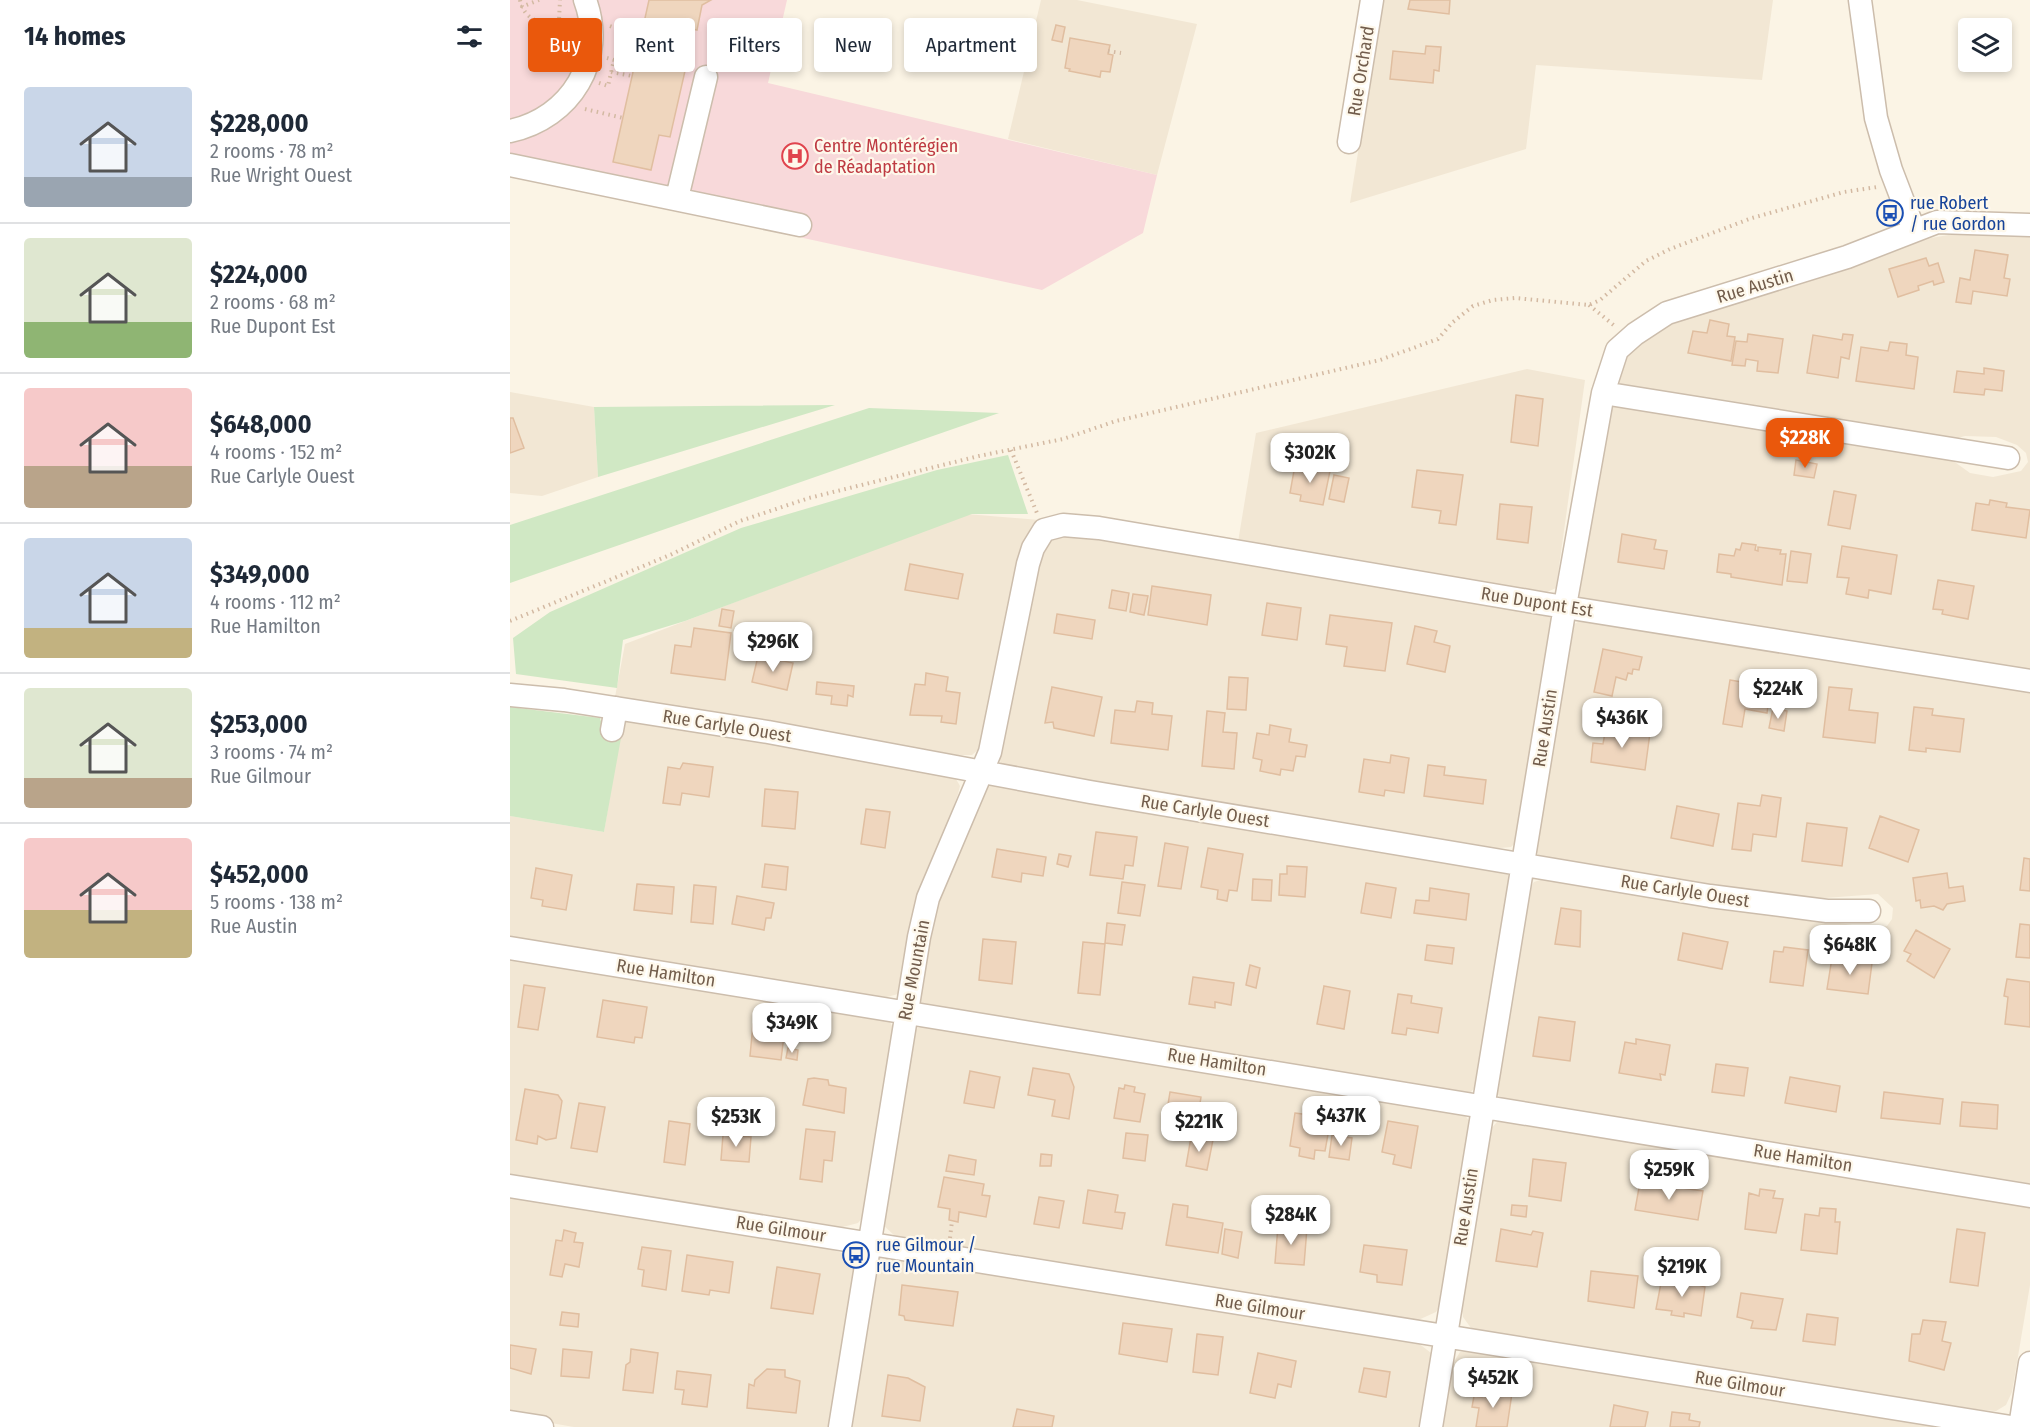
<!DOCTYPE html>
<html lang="en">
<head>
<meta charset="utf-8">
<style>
  body { margin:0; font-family:"Fira Sans Condensed",sans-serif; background:#f2f2f3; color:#1f2937; height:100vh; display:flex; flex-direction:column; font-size:22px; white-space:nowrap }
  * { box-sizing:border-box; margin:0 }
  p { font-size:20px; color:#747a83 }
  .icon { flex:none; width:33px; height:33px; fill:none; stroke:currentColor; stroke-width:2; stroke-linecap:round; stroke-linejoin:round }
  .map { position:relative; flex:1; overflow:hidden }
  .sheet { display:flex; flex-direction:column; background:#fff; width:510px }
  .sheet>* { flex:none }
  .hud { position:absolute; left:18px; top:18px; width:570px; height:54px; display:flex; gap:12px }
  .fabs { position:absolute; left:1448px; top:18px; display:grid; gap:12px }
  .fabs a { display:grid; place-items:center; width:54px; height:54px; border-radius:6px; background:#fff; box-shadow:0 3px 9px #0003; font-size:30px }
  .price { position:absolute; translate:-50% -51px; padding:0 14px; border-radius:12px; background:#fff; color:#222; font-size:20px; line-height:39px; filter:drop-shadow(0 2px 3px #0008) }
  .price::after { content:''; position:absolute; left:50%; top:36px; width:18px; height:14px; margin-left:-9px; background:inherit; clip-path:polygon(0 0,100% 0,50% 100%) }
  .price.on { background:#ea580c; color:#fff }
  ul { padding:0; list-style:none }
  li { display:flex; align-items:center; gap:18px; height:150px; padding:0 24px }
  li+li { border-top:2px solid #e0e1e3 }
  li span { display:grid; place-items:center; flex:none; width:168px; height:120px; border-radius:6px; color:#555 }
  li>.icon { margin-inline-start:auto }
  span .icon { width:72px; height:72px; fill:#fffc; stroke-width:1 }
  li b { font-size:26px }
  h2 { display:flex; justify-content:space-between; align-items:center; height:72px; padding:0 24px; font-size:26px }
  .pill { padding:0 21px; border-radius:6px; background:#fff; box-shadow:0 3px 9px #0003; font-size:21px; line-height:54px }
  .pill.on { background:#ea580c; color:#fff }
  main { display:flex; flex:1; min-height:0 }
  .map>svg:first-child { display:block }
</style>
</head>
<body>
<main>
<section class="sheet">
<h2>14 homes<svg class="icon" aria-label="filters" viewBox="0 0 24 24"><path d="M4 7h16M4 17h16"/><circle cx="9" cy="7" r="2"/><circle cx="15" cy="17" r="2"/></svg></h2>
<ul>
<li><span style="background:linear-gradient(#c9d6e8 75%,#9aa5b1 0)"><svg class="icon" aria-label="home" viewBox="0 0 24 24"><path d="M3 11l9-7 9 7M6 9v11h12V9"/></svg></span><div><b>$228,000</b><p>2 rooms · 78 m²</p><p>Rue Wright Ouest</p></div></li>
<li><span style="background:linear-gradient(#dfe7d0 70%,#8fb573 0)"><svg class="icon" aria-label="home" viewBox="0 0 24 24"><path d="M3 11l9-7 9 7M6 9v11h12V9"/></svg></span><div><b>$224,000</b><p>2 rooms · 68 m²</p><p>Rue Dupont Est</p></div></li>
<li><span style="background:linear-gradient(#f6c9c9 65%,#b9a48a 0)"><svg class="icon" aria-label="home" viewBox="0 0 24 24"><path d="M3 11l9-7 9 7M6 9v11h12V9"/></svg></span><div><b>$648,000</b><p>4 rooms · 152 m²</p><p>Rue Carlyle Ouest</p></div></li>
<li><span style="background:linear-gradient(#c9d6e8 75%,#c2b280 0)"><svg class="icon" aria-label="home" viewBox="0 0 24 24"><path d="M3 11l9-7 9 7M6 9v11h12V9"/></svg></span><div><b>$349,000</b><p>4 rooms · 112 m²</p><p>Rue Hamilton</p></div></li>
<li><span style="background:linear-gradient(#dfe7d0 75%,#b9a48a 0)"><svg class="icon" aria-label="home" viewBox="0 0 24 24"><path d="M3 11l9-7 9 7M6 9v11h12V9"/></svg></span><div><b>$253,000</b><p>3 rooms · 74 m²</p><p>Rue Gilmour</p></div></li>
<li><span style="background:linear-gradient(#f6c9c9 60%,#c2b280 0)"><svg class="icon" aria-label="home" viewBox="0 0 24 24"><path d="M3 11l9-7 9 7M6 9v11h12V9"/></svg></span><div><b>$452,000</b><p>5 rooms · 138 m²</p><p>Rue Austin</p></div></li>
</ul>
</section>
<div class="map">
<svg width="1520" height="1427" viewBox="0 0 1520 1427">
  <rect width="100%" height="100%" fill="#fbf4e5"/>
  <path fill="#f2e7d4" d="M531 0H567L687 24 647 175 498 139Z
    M872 0H1263L1252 80 1026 65 1016 149 840 203Z
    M1444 234 1520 236V672L1078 602 1070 598 1067 587 1097 411 1103 403 1435 455 1460 473 1483 477 1511 471 1518 462 1516 453 1507 445 1486 437 1455 436 1441 440 1110 387 1107 379 1116 353 1165 320 1421 238Z
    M1017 369 1075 380 1046 588 1037 592H1023L728 542 746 433Z
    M0 392 84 407 88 477 32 496 0 493Z
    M456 514 529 520 514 541 470 748 462 755H435L105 697 115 644Z
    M570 534 1033 613 1041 618 1043 625 1006 842 1001 847 978 849 502 769 491 764 488 753 528 554 535 541 549 535Z
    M1072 620 1520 691V1183L1514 1185 995 1100 988 1095 985 1087 1018 891 1024 882 1033 879 1054 881 1362 928 1377 926 1382 919 1383 908 1368 894 1302 899 1275 898 1030 858 1026 851 1060 632 1064 624Z
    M113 717 439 774 446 779 450 786 448 794 431 841 388 994 377 997 366 996 0 937V816L94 832Z
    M478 785H492L990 868 998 874 1000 883 965 1087 961 1092 952 1094 415 1006 408 1001 426 899Z
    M0 956 379 1020 384 1030 353 1217 348 1223 329 1228 0 1176Z
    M411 1027H430L954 1114 960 1122 931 1304 926 1312 906 1321 386 1237 371 1223 403 1030Z
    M998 1119 1520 1206V1285L1502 1392 1496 1405 1486 1411 1472 1410 974 1333 961 1328 953 1317 951 1304 979 1131 987 1122Z
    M0 1197 311 1246 335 1254 342 1260 344 1273 322 1427H64L0 1416Z
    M390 1258 907 1342 921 1353 924 1364 913 1427H340L365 1271 376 1259Z
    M960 1350 1441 1427H931L942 1365 950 1352Z"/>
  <path fill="#f8d9da" d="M0 0H277L258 83 647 175 633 233 532 290 0 174Z"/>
  <path fill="#d0e8c4" d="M325 405 88 477 84 407Z
    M359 408 489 413 0 583V525Z
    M498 455 518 514H462L175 621 113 640 107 688 6 674 3 638 40 612 231 528 427 470Z
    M0 707 90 718 95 735 111 738 94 832 0 816Z"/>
  <path fill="#efd6be" stroke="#e0bea0" stroke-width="1.5" d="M139 0H201L192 5 187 30 174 27 169 47 180 49 160 137 149 135 141 170 103 162Z
    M900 0H940L939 14 898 9Z
    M546 25 555 27 552 42 542 40Z
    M560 38 600 45 598 54 603 55 600 72 591 71 590 77 559 71 560 69 555 68Z
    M916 46 931 47 929 71 924 70 923 83 880 79 883 51 915 54Z
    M1465 250 1498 255 1494 278 1500 279 1497 296 1463 291 1461 304 1446 302 1450 278 1460 280Z
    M1416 258 1419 266 1428 263 1434 282 1424 285 1423 281 1408 286 1409 290 1388 297 1379 269Z
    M1200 320 1219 324 1217 336 1225 337 1221 361 1178 353 1183 331 1197 333Z
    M1238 334 1273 339 1268 373 1247 371 1248 361 1236 359 1235 366 1222 365 1226 341 1237 342Z
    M1333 334 1343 335 1339 359 1331 357 1328 378 1297 373 1303 335 1332 340Z
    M1380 342 1397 344 1396 355 1408 357 1404 389 1346 381 1351 347 1378 351Z
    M1474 368 1494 371 1492 391 1475 389 1474 395 1444 392 1447 371 1474 374Z
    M1006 395 1033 399 1028 446 1001 442Z
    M0 418H3L14 448 0 453Z
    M1286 460 1307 464 1304 478 1284 475Z
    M785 465 820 471 813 505 790 501 791 495 780 493Z
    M907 470 953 475 946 525 929 523 931 511 902 507Z
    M824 475 839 478 834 502 819 499Z
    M1324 491 1346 495 1340 529 1318 525Z
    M1480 500 1497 503 1496 507 1520 510 1516 538 1462 530 1466 503 1479 505Z
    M990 504 1022 507 1018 543 987 539Z
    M1112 534 1146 540 1144 549 1157 551 1154 569 1108 562Z
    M1232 543 1246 545 1245 550 1248 551V547L1271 550 1270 554H1276L1272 585 1221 577V574L1207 572 1209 554 1224 556 1226 549 1230 550Z
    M1332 546 1387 555 1381 594 1359 590 1358 598 1336 594 1339 578 1327 577Z
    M1281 551 1301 554 1297 583 1277 581Z
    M400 564 453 574 448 599 395 590Z
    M1428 580 1464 586 1458 619 1432 614 1433 610 1423 609Z
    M642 586 701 595 697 625 638 615Z
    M602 590 619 593 616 611 599 608Z
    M623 594 638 596 634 615 620 612Z
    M757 603 791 608 787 640 752 635Z
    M212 609 224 611 221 628 209 626Z
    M547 614 585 620 582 639 544 633Z
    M820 615 882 623 875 671 834 666 837 647 816 644Z
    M905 626 927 631 924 642 940 646 935 672 897 664Z
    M184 628 221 633 215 680 161 673 165 645 181 647Z
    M1093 649 1132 657 1129 670 1123 669 1122 674 1118 673 1116 680 1106 677 1102 696 1084 692Z
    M248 656 283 663 277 690 242 682Z
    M416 673 438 677 436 691 450 693 446 724 431 722 432 716 400 715 405 684 415 685Z
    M719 677 738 678 736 710 717 709Z
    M1220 680 1268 688 1266 700 1259 699 1257 713 1235 709 1232 727 1213 724Z
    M307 682 344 686 343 697 338 695 337 706 321 704 322 696 306 694Z
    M542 687 592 697 584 736 544 728 543 722 535 723Z
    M1319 687 1342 689 1339 710 1368 713 1365 743 1313 737Z
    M627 701 643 703 642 714 662 716 658 750 601 743 605 710 625 712Z
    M1404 707 1423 709 1422 715 1454 719 1450 752 1416 748V752L1399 750Z
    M1263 708 1277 711 1274 731 1259 728Z
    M697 711 715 713 713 732 727 733 724 769 692 766Z
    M760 725 781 729 779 742 797 745 795 757 786 756 783 771 771 769 770 775 750 771 752 760 743 758 747 733 759 735Z
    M1096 727 1140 733 1135 770 1081 762 1083 743 1093 744Z
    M881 755 899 758 894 793 875 790 874 796 849 792 854 759 880 763Z
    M173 763 203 767 199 797 172 793 170 805 153 803 158 767 170 769Z
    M918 765 935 767 934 775 976 780 973 804 914 796Z
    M255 789 288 792 285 829 252 826Z
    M1252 795 1271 798 1266 837 1243 834 1241 851 1222 849 1228 803 1250 806Z
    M1167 806 1209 814 1203 846 1161 838Z
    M356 809 380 812 375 848 351 844Z
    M1370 816 1409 830 1398 862 1359 848Z
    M1297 823 1337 828 1332 866 1292 861Z
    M586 832 627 837 623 866 615 865 613 879 580 875Z
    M655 843 678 847 671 889 648 886Z
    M698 848 733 854 727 891 719 890 717 901 707 899 708 890 691 887Z
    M487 849 536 857 533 876 512 873 511 882 482 877Z
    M549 854 561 856 558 867 547 864Z
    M1514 858 1520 859V891L1510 890Z
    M255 864 278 867 276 890 252 887Z
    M777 866 797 867 795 897 769 895 770 874H777Z
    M26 868 62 875 56 910 32 906 33 900 21 898Z
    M1437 873 1439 888 1453 886 1455 901 1437 904 1433 910 1424 906 1411 908 1410 900 1406 901 1403 878Z
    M743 879 762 880 761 901 742 900Z
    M612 882 635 885 630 916 608 913Z
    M856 883 886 888 881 918 851 913Z
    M127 884 164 887 162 914 124 910Z
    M184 885 206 887 203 924 181 922Z
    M920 888 959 894 956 920 904 913 906 900 919 901Z
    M227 896 264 903 261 918H256L254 930 222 924Z
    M1051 908 1071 911 1070 947 1045 944Z
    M597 923 615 925 612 945 595 943Z
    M1510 924 1520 925V958L1506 957Z
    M1406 930 1440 949 1424 978 1397 961 1401 954 1394 951Z
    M1173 933 1218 942 1212 969 1168 960Z
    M473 939 506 942 502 984 469 980Z
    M573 942 595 944 590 995 568 993Z
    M917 945 944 948 942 964 915 960Z
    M1274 947 1298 950 1293 986 1260 982 1264 951 1273 952Z
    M1322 958 1362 963 1358 994 1317 989Z
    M740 965 750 968 746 988 736 985Z
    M683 977 724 983 721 1005 705 1002V1008L679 1004Z
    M1497 979 1520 982V1027L1495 1024 1498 997 1494 996Z
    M14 985 35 988 28 1030 8 1027Z
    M814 986 840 991 834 1029 807 1024Z
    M888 994 902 996 901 1003 932 1008 928 1033 897 1028 896 1035 882 1033Z
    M93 1000 137 1007 132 1038 125 1037 124 1043 87 1037Z
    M1029 1017 1065 1022 1060 1061 1023 1056Z
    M243 1024 275 1027 271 1060 240 1056Z
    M1126 1039 1160 1045 1155 1075 1150 1074 1151 1080 1109 1073 1115 1042 1126 1044Z
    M278 1048 288 1050 287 1060 276 1058Z
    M1206 1064 1238 1068 1234 1096 1202 1092Z
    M523 1068 559 1074 564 1087 559 1119 542 1116 545 1100 518 1095Z
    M460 1071 490 1077 484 1108 454 1103Z
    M1280 1077 1330 1086 1326 1112 1275 1103Z
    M304 1078 318 1080 319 1085 336 1088 334 1113 293 1105 298 1079Z
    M615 1085 625 1087 624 1092 635 1094 630 1122 604 1118 609 1088 614 1089Z
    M15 1089 48 1095 52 1101 46 1138 36 1140 28 1136 27 1144 6 1140Z
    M660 1092 691 1097 685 1134 654 1129Z
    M1374 1092 1433 1099 1430 1124 1371 1118Z
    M1452 1102 1488 1105 1487 1129 1450 1126Z
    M69 1103 95 1107 87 1152 61 1148Z
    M785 1113 821 1118 815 1151 805 1150 804 1159 789 1156 790 1148 780 1146Z
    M159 1121 180 1124 175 1165 154 1162Z
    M878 1121 908 1126 901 1168 883 1164 885 1155 872 1152Z
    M296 1129 325 1132 322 1161 314 1160 312 1182 290 1179Z
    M616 1133 638 1135 635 1161 613 1158Z
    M213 1135 241 1137 239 1162 211 1160Z
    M822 1135 842 1138 839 1160 819 1157Z
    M681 1137 703 1140 697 1170 676 1166Z
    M531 1154 542 1155 541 1166H530Z
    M439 1155 466 1160 464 1175 436 1171Z
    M1023 1159 1056 1163 1051 1201 1019 1196Z
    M434 1177 474 1184 472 1195 480 1196 476 1217 449 1212 448 1222 439 1220 440 1209 428 1207Z
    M1130 1182 1193 1191 1188 1220 1125 1210Z
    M1250 1189 1265 1191 1263 1198 1273 1199 1266 1233 1235 1229 1239 1193 1249 1196Z
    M578 1190 608 1195 605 1212 615 1213 612 1229 573 1223Z
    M529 1197 554 1201 549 1228 524 1224Z
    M663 1204 678 1206 677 1217 713 1223 708 1253 656 1245Z
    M1002 1205 1017 1206 1016 1217 1001 1215Z
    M1310 1208 1326 1209 1325 1222H1330L1327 1254 1291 1250 1295 1214 1309 1216Z
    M768 1226 797 1228 794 1265 765 1263Z
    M715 1229 732 1232 728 1258 712 1254Z
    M991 1229 1021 1235 1023 1231 1033 1233 1027 1267 986 1261Z
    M1447 1229 1475 1233 1468 1286 1440 1282Z
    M54 1230 66 1233 64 1242 73 1243 69 1267 55 1264 52 1277 40 1275 46 1240 52 1241Z
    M854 1245 897 1250 892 1285 867 1282V1275L850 1272Z
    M132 1247 161 1251 156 1290 132 1286 134 1270 128 1269Z
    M177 1255 223 1262 219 1293 200 1290 199 1295 172 1291Z
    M267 1267 310 1274 303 1314 261 1308Z
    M1081 1271 1128 1276 1124 1308 1078 1301Z
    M1170 1276 1185 1280V1284L1195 1287 1191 1316 1174 1313V1317L1161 1315 1162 1311 1146 1309 1151 1283 1169 1284Z
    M392 1285 448 1292 443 1326 395 1320 394 1316 389 1315Z
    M1231 1293 1273 1299 1266 1330 1241 1328 1243 1321 1227 1317Z
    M52 1312 69 1314 68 1327 50 1325Z
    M1297 1314 1328 1318 1325 1345 1293 1341Z
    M1413 1320 1436 1322 1432 1341 1441 1343 1434 1370 1399 1361 1402 1334H1410Z
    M613 1323 662 1329 657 1362 609 1354Z
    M687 1334 713 1337 708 1375 683 1372Z
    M0 1345 26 1349 21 1374 0 1368Z
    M53 1349 82 1352 79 1378 51 1376Z
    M121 1349 148 1353 143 1393 113 1390 116 1365 120 1362Z
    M748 1353 786 1361 781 1387 768 1384 765 1398 740 1393Z
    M854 1368 880 1372 876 1397 849 1392Z
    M257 1369 275 1370V1377L290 1381 286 1413 237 1408 239 1384 244 1386 245 1380Z
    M167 1371 201 1375 197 1407 172 1404 174 1390 165 1389Z
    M378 1375 398 1378 415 1387 410 1421 372 1416Z
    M973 1389 1002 1393 997 1427H966L969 1408 962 1407 964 1396 972 1397Z
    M1104 1405 1138 1412 1135 1427H1100Z
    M507 1409 544 1416 542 1427H503Z
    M1162 1412 1180 1414 1179 1420 1190 1422 1189 1427H1160Z"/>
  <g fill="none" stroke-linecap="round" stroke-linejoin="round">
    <g stroke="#ccbdac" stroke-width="25">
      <path id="minor" d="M1350 0 1366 118 1381 170 1404 230
        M0 131C61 118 97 59 75 0
        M839 142 862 0
        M0 165 290 225
        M167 198 196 77
        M1093 393 1498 458
        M0 695 54 700 258 732 580 792 1200 896 1317 911H1359
        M102 730 106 708
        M0 948 1520 1196
        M0 1186 1501 1427
        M0 1422 32 1427
        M330 1427 409 937 418 898 480 752 518 564 523 548 534 530 553 525 589 528 1036 604 1520 681
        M921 1427 1055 606 1093 393 1107 350 1125 334 1157 313 1337 257 1427 222 1520 225
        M1510 1427 1520 1363"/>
    </g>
    <path stroke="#d3b9a2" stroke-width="4" stroke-dasharray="1.5 4.5" stroke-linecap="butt" d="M10 0C13 16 27 24 42 25L49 20 50 0
      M11 7 29 0
      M100 26 131 38
      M598 51 611 53
      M101 72 122 76
      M89 83 98 86 104 60 97 58
      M75 109 113 118
      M1079 305 1106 327
      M501 450 527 513
      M0 621 160 555 230 521 299 498 469 456 553 439 606 421 870 360 928 339 943 322 963 306 983 300 1005 298 1079 305 1090 300 1136 261 1160 249 1242 218 1334 192 1367 187
      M440 1238 442 1221"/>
    <use href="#minor" stroke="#fff" stroke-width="22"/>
  </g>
  <defs>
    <g id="hospital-ring" transform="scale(1.35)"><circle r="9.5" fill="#fef8eb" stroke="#e0444e" stroke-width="1.5"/><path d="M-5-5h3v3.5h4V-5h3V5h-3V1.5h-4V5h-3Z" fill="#e0444e"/></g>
    <g id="bus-ring" transform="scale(1.35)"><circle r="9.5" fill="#fef8eb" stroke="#1a4fb4" stroke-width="1.5"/><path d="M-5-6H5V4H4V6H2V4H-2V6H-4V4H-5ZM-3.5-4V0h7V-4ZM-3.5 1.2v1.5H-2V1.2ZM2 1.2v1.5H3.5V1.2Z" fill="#1a4fb4"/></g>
  </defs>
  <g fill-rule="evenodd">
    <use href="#hospital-ring" x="285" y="156"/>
    <use href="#bus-ring" x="1380" y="213"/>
    <use href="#bus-ring" x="346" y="1255"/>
  </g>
  <g text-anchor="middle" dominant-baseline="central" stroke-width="4.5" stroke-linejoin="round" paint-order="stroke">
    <g font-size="18" fill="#725d4c" stroke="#fef8eb">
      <text transform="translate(851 71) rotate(-81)">Rue Orchard</text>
      <text transform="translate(1245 286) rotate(-17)">Rue Austin</text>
      <text transform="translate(1027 602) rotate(9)">Rue Dupont Est</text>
      <text transform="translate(217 726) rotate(9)">Rue Carlyle Ouest</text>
      <text transform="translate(1035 728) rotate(-81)">Rue Austin</text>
      <text transform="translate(695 811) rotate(9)">Rue Carlyle Ouest</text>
      <text transform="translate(1175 891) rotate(9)">Rue Carlyle Ouest</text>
      <text transform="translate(404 970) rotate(-79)">Rue Mountain</text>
      <text transform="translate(156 973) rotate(9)">Rue Hamilton</text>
      <text transform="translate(707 1062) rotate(9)">Rue Hamilton</text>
      <text transform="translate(1293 1158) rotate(9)">Rue Hamilton</text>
      <text transform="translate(956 1207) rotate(-81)">Rue Austin</text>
      <text transform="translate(271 1229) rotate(9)">Rue Gilmour</text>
      <text transform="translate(750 1307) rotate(9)">Rue Gilmour</text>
      <text transform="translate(1230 1384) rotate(9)">Rue Gilmour</text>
    </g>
    <g font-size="18" fill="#be3a42" stroke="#fef8eb" text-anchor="start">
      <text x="304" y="146">Centre Montérégien<tspan x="304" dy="21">de Réadaptation</tspan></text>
    </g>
    <g font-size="18" fill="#164399" stroke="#fef8eb" text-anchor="start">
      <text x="1400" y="203">rue Robert<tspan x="1400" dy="21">/ rue Gordon</tspan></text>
      <text x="366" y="1245">rue Gilmour /<tspan x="366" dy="21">rue Mountain</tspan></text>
    </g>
  </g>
</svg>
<div class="fabs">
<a><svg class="icon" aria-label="layers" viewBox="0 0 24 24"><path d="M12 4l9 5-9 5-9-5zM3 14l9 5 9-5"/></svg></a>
</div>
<b class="price on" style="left:1295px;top:469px">$228K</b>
<b class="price" style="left:800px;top:484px">$302K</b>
<b class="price" style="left:263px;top:673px">$296K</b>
<b class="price" style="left:1268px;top:720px">$224K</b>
<b class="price" style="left:1112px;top:749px">$436K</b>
<b class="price" style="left:1340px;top:976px">$648K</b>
<b class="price" style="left:282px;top:1054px">$349K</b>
<b class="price" style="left:831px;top:1147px">$437K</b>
<b class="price" style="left:226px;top:1148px">$253K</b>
<b class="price" style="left:689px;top:1153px">$221K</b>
<b class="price" style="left:1159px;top:1201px">$259K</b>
<b class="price" style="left:781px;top:1246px">$284K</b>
<b class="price" style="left:1172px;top:1298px">$219K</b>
<b class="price" style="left:983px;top:1409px">$452K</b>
<div class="hud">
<a class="pill on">Buy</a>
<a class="pill">Rent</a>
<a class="pill">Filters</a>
<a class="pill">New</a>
<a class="pill">Apartment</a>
</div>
</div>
</main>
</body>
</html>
